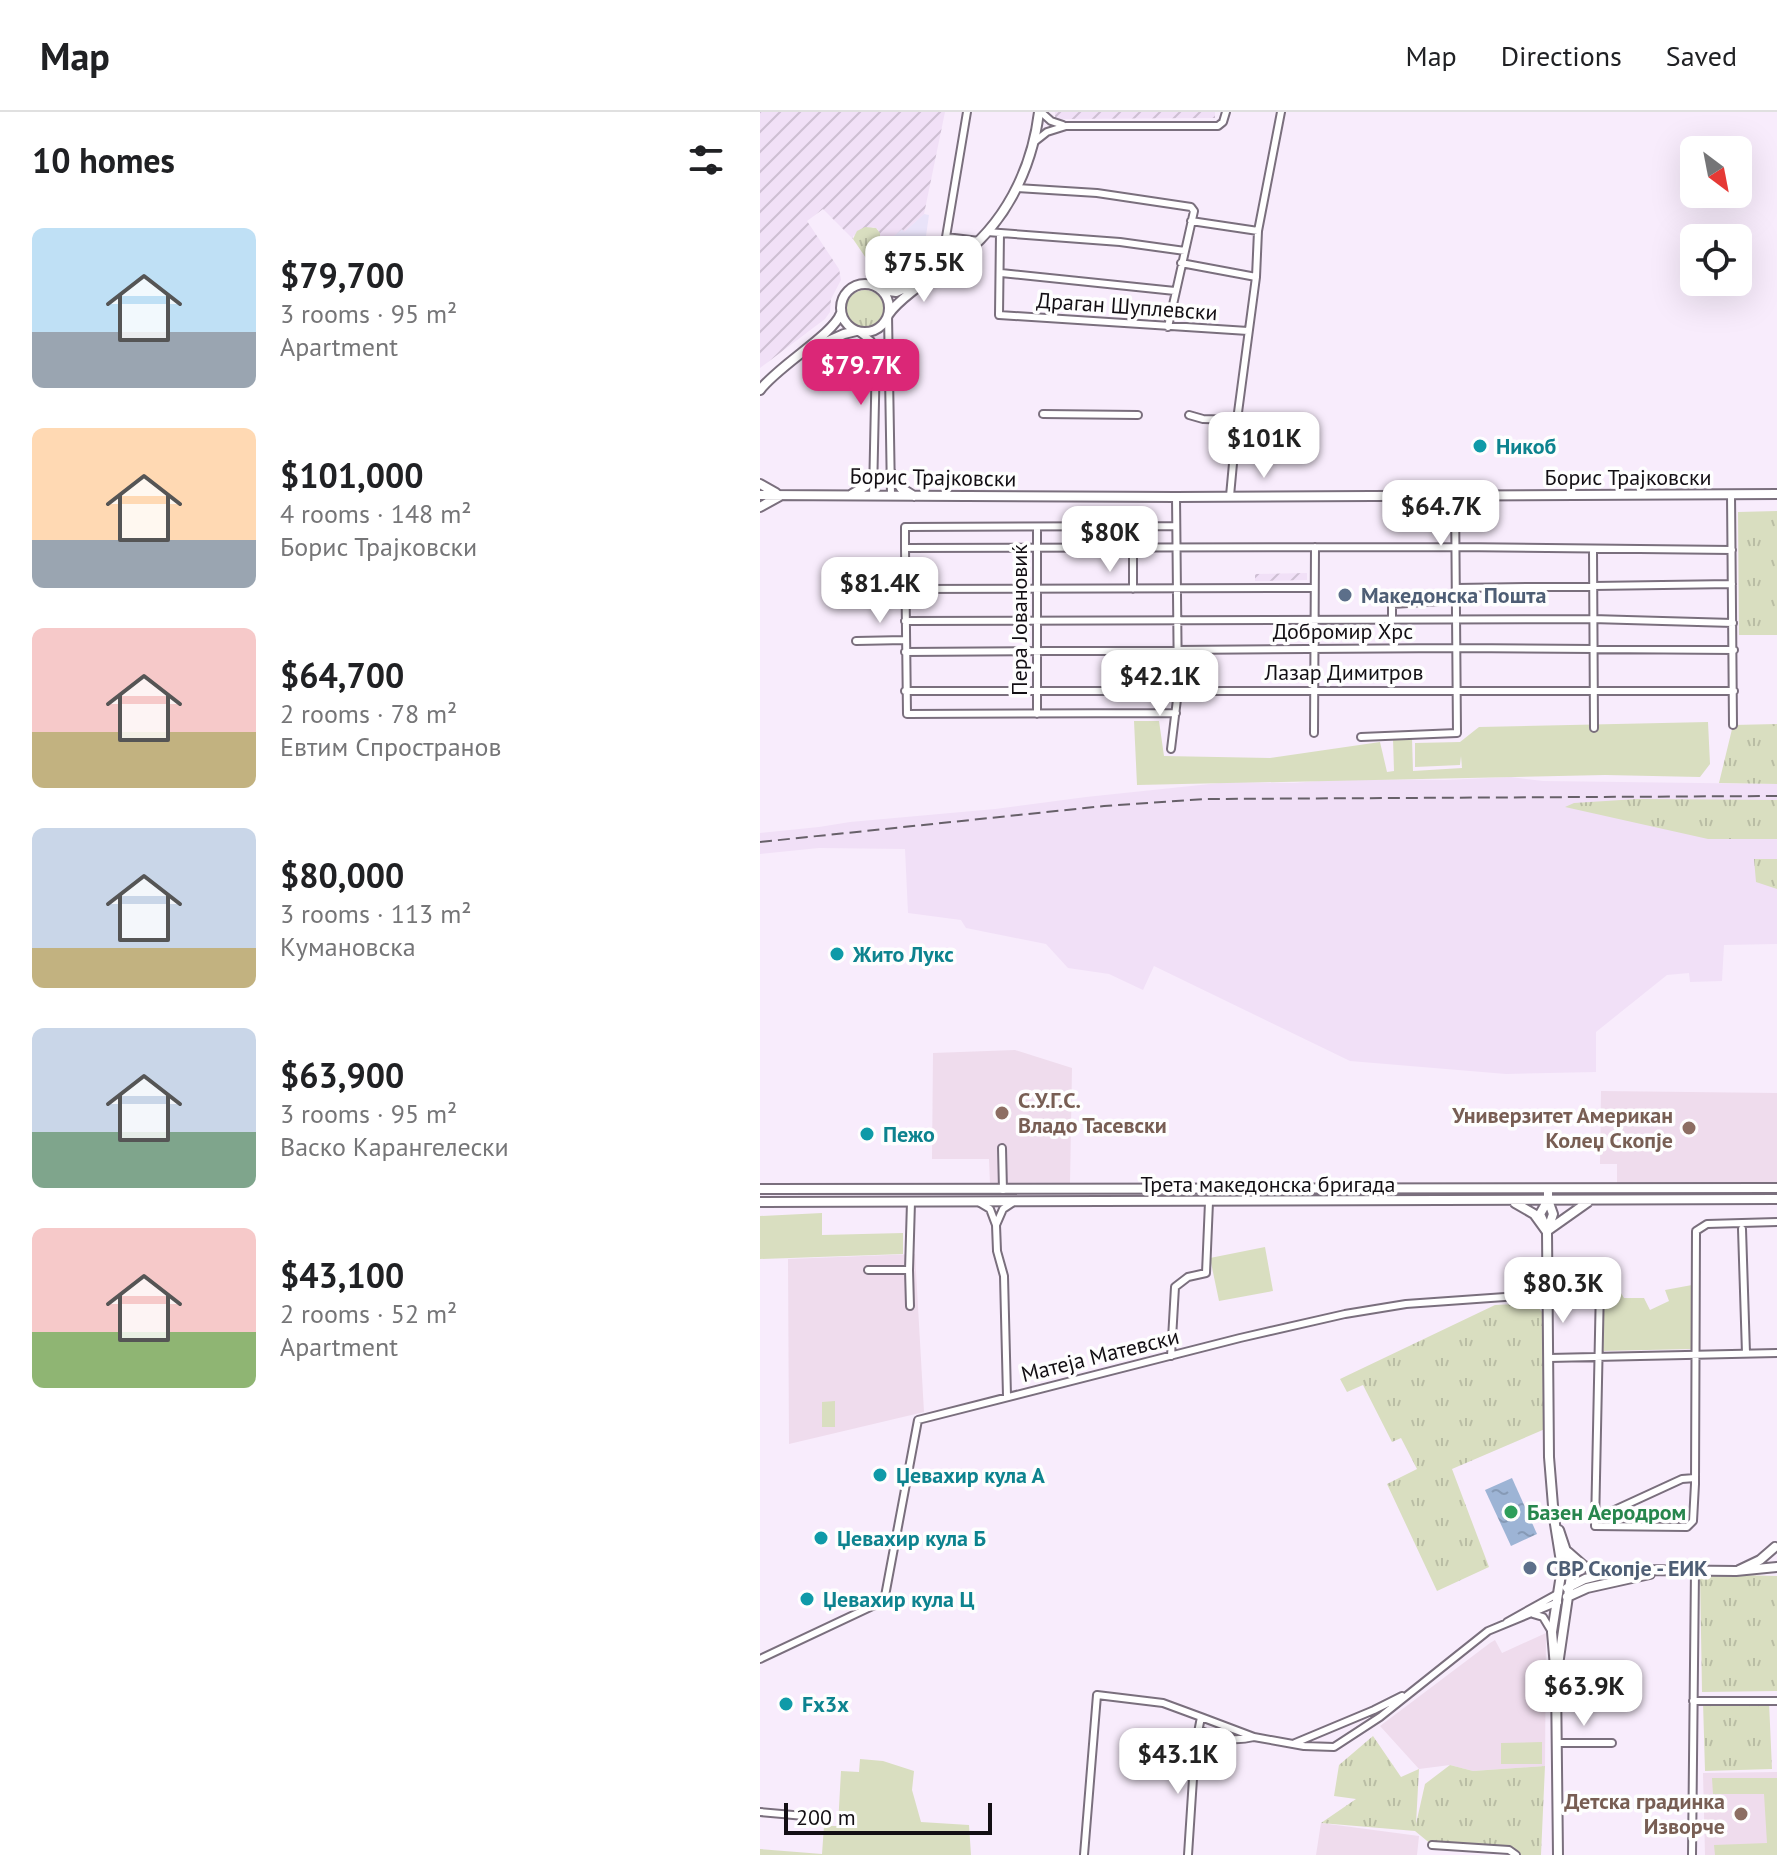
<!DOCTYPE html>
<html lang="en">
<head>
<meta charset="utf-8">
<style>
  body { margin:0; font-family:"PT Sans",sans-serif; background:#f6f6f6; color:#202124; height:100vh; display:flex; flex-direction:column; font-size:30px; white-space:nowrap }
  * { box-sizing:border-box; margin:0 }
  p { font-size:26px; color:#757577 }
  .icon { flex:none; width:44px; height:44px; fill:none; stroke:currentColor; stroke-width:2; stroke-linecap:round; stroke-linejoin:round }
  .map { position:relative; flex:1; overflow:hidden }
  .details { display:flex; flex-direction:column; background:#fff; width:760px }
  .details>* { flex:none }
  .needle { width:52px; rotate:148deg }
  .controls { position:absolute; left:920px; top:24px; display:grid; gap:16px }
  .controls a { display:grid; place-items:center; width:72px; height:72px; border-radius:12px; background:#fff; box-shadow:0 8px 32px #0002; font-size:40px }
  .scale { position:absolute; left:24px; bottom:20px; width:208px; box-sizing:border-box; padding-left:8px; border:4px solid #130f14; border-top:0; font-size:22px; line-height:28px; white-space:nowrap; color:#130f14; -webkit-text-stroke:6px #fefefe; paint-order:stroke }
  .price { position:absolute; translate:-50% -68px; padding:0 18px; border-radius:16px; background:#fff; color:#222; font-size:26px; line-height:52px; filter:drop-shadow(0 2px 4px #0008) }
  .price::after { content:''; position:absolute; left:50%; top:48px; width:24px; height:18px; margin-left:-12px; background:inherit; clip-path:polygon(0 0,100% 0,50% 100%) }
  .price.selected { background:#db2777; color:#fff }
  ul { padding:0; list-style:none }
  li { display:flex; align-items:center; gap:24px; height:200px; padding:0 32px }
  li span { display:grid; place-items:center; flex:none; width:224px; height:160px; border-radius:12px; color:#555 }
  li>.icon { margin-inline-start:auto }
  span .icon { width:96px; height:96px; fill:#fffc; stroke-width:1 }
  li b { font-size:34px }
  h2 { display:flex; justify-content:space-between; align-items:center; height:96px; padding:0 32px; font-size:34px }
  header { display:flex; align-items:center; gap:48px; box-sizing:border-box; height:112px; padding:0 40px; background:#fff; border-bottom:2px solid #e0e0e0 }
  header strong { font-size:38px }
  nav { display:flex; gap:44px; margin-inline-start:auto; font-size:28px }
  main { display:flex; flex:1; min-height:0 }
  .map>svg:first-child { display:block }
</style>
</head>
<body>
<header>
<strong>Map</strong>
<nav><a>Map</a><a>Directions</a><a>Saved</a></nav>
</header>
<main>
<section class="details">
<h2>10 homes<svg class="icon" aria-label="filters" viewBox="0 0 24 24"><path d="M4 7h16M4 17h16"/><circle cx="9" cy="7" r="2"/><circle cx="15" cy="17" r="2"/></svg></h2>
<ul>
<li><span style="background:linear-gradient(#bfe0f5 65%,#9aa5b1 0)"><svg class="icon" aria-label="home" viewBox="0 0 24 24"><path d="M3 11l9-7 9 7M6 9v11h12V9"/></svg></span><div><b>$79,700</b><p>3 rooms · 95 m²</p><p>Apartment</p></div></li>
<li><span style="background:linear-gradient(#ffd9b3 70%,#9aa5b1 0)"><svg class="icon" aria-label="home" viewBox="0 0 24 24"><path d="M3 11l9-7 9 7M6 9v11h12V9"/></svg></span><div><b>$101,000</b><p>4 rooms · 148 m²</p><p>Борис Трајковски</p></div></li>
<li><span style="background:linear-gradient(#f6c9c9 65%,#c2b280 0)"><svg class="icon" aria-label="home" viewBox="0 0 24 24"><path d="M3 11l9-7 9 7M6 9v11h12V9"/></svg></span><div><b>$64,700</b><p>2 rooms · 78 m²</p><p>Евтим Спространов</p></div></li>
<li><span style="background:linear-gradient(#c9d6e8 75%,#c2b280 0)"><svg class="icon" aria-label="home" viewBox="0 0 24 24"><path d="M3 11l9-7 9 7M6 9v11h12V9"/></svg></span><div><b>$80,000</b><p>3 rooms · 113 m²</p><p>Кумановска</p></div></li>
<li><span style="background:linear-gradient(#c9d6e8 65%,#7fa58c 0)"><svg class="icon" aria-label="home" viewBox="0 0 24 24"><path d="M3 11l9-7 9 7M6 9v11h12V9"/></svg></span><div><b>$63,900</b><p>3 rooms · 95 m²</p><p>Васко Карангелески</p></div></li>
<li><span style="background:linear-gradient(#f6c9c9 65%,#8fb573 0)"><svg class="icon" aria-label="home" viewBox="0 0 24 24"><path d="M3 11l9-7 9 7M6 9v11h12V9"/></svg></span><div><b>$43,100</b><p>2 rooms · 52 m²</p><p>Apartment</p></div></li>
</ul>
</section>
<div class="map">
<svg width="1017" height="1743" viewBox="0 0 1017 1743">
  <defs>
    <pattern id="industrial-furrows" width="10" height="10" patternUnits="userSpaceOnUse" patternTransform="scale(2)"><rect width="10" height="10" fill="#f1e0f7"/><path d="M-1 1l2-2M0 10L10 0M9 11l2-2" fill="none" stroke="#cebfd3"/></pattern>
    <pattern id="grass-tufts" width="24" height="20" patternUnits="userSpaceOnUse" patternTransform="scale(2)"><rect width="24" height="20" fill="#d9dec0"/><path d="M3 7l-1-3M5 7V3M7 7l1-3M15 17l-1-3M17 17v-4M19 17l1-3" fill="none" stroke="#b9bda4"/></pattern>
    <pattern id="water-ripples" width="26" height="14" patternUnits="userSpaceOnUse" patternTransform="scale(2)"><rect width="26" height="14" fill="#9db4d5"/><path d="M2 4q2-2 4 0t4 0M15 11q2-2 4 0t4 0" fill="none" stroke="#869ab6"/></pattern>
  </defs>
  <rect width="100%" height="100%" fill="#f8ecfc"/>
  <path fill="#e9e3f9" d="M164 102 169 103 166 124 205 127 176 149 141 171 129 173 121 168 122 134 142 117 145 119Z"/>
  <path fill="url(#industrial-furrows)" d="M0 0H185L164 102 144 120 142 117 122 134 118 117 113 115 93 124V127L63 97 47 109 79 157 81 168 71 187 70 200 65 207 0 256Z
    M295 0H455V6L295 7Z
    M547 461V468L495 469V462Z"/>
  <path fill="#efdced" d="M255 938 312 956 310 1071 230 1072 229 1047H172L173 941Z
    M841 979 1017 981V1071H857V1052H840Z
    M155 1142 164 1300 29 1332 28 1147Z
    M786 1521 785 1654 713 1659 690 1653 659 1657 620 1614 730 1531 735 1528 742 1541Z
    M1017 1660V1743H945L943 1661Z
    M561 1711 659 1724 657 1743H556Z"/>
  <path fill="#f1e0f7" d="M751 665 783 669 1017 672V832L964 833 962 869 930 870 929 861 907 863 836 920V960L746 962 590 949 394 854 383 878 349 862 308 856 286 832 206 816 201 808 148 801 145 737 59 736 0 742V721L59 715 90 710 235 697 326 685 469 670 534 671 581 667 685 668Z"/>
  <path fill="url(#grass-tufts)" d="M105 115 116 116 120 121 121 168 93 127 97 119Z
    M86 197a19 19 0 1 1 38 0a19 19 0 1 1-38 0Z
    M1017 399V523H979L978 400Z
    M1017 612V672L959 671 973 613Z
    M877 687 1017 688V727H948L805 695 814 691Z
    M994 747H1017V777L996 770Z
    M775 1191 782 1200 785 1317 692 1357 729 1455 677 1479 627 1372 657 1357 641 1326 632 1330 603 1273 587 1280 580 1267 735 1193Z
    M940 1462 1017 1464V1579L942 1580Z
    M943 1590H1009L1012 1657 945 1659Z
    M613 1624 641 1665 659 1657 656 1712 665 1672 690 1653 713 1659 785 1654 781 1743H756L752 1740 672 1733 655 1719 561 1711 596 1687 574 1684 579 1653Z"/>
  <path fill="#d9dec0" d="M374 609H399L404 644 510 646 620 630 627 660 634 659 633 627 652 626 653 659 702 656 701 644 700 653 655 655V631L700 630 719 615 948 610 950 652 940 665 845 663 377 673Z
    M62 1101V1123L143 1121V1142L0 1147V1104Z
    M505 1135 513 1179 459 1189 450 1146Z
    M932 1173V1237L842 1239V1177L858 1176 864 1186H884L890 1198 909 1189 905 1178Z
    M75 1289V1315H62V1290Z
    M782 1630V1652H741V1631Z
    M100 1647 123 1649 154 1659 152 1678 161 1710 209 1713 211 1743H0V1737L62 1742 64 1714H78L81 1659 99 1660Z
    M952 1666H1017V1743H955L954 1733 1007 1731 1004 1682H953Z"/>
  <path fill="url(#water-ripples)" d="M752 1366 777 1422 751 1434 725 1378Z"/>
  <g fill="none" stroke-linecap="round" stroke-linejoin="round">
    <g stroke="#7a6f7d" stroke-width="10">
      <path id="street" d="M207 0 186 125 219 129
        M281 0 291 9 303 13
        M273 31 287 20 306 14H458L463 10 466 0
        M257 76 337 81 431 95 434 99 408 215
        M431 109 498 119
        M227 120 360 130 425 139
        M240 121 239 203 488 219
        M421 151 496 165
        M241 161 415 179
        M128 203 131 383
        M98 219 111 229 116 242 113 383
        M283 302 378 303
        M429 303 443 307 477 308
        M971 382 973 613
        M470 384 477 308 496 165 498 119 521 0
        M277 415V602
        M145 436 696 435 972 438
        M373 436V477
        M833 438 834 616
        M696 476 972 472
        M145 477 554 476
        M632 508V492L696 488
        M145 509 832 507 973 511
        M96 529 145 528
        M145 540 696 536 974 538
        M145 579H974
        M416 601 147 602 145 436V415L416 414
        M554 621 555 435
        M601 625 697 621 695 383
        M411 637 418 579 416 385
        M242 1036 243 1078
        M220 1091 230 1097 236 1113 237 1139 244 1164 247 1284
        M236 1113 243 1097 252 1091
        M982 1117 986 1241
        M108 1158H149L151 1090
        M149 1158 150 1194
        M840 1174 835 1414 927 1415 933 1409 935 1372 936 1119 947 1112 1017 1110
        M411 1244 415 1175 428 1165 446 1161 449 1090
        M789 1246 1017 1241
        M835 1407 922 1367 935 1366
        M773 1502 783 1505 792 1520
        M747 1510 799 1481
        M0 1547 121 1490 125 1484 158 1308 480 1226 585 1202 646 1192 786 1182
        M933 1589H1017
        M441 1605 494 1625 544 1634 574 1635 620 1605 728 1519 798 1490
        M439 1618C458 1626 473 1630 494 1625
        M535 1631 614 1598 642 1584
        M796 1631H852
        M0 1700 67 1706
        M672 1733 749 1738 756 1743
        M324 1743 337 1583 403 1591 441 1605 435 1636 428 1743
        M932 1743 935 1458"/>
    </g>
    <g stroke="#7a6f7d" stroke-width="12">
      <path id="secondary" d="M81 196a24 24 0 1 1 48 0a24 24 0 1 1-48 0Z
        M122 178 136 180 169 165
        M128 203C141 184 177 162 196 148 244 114 272 58 279 0
        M46 239 84 222 96 219
        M0 278C19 253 73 223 81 201
        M131 361 141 376 154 384
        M0 372 16 381
        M92 382 106 374 114 362
        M0 383 416 385 1017 382
        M0 395 20 384
        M0 1077 1017 1076
        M788 1088 793 1102 787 1120 789 1345 794 1406 802 1456 792 1520 796 1567
        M0 1090 1017 1087
        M755 1091 774 1102 787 1120
        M784 1111 780 1102 788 1088V1077
        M787 1119 828 1090
        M808 1440 824 1454 844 1461
        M979 1458 1000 1448 1015 1435
        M807 1476 825 1467 845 1462 875 1458 976 1459 1017 1455
        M807 1485 827 1476 890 1462
        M798 1743 796 1567 812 1457 799 1418"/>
    </g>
    <use href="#street" stroke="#fff" stroke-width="6"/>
    <use href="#secondary" stroke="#fff" stroke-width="8"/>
    <path stroke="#676069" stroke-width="2" stroke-dasharray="12 6" stroke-linecap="butt" d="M0 730 344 694 446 687 1017 684"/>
  </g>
  <g fill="#0f9aa8" stroke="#fefefe" stroke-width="3">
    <circle cx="720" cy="334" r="8"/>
    <circle cx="77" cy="842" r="8"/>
    <circle cx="107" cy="1022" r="8"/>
    <circle cx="120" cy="1363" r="8"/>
    <circle cx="61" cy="1426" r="8"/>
    <circle cx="47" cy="1487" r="8"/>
    <circle cx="26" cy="1592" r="8"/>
  </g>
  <g fill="#5c6f8a" stroke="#fefefe" stroke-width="3">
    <circle cx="585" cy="483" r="8"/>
    <circle cx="770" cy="1456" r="8"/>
  </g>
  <g fill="#8d6e63" stroke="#fefefe" stroke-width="3">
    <circle cx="242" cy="1001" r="8"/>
    <circle cx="929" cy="1016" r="8"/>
    <circle cx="981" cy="1702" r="8"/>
  </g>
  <circle fill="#2e9e5b" stroke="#fefefe" stroke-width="3" cx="751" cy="1400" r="8"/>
  <g text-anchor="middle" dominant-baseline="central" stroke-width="7" stroke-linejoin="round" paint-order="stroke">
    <g font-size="22" fill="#130f14" stroke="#fefefe">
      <text transform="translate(367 194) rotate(4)">Драган Шуплевски</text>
      <text transform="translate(173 365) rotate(1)">Борис Трајковски</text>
      <text x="868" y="365">Борис Трајковски</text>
      <text transform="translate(259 508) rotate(-90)">Пера Јовановиќ</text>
      <text x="583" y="519">Добромир Хрс</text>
      <text x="584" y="560">Лазар Димитров</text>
      <text x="508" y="1072">Трета македонска бригада</text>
      <text transform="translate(340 1243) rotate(-14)">Матеја Матевски</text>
    </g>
    <g font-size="22" font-weight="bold" fill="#0d838f" stroke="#fefefe" text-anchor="start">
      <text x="736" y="334">Никоб</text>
      <text x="93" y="842">Жито Лукс</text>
      <text x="123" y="1022">Пежо</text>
      <text x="136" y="1363">Џевахир кула А</text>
      <text x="77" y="1426">Џевахир кула Б</text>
      <text x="63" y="1487">Џевахир кула Ц</text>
      <text x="42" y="1592">Fx3x</text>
    </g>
    <g font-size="22" font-weight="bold" fill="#4e5e75" stroke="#fefefe" text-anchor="start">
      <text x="601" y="483">Македонска Пошта</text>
      <text x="786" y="1456">СВР Скопје - ЕИК</text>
    </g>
    <g font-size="22" font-weight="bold" fill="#785e54" stroke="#fefefe" text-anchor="end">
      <text x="258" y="988" text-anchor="start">С.У.Г.С.<tspan x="258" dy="25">Владо Тасевски</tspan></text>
      <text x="913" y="1003">Универзитет Американ<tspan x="913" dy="25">Колеџ Скопје</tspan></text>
      <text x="965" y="1689">Детска градинка<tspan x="965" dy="25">Изворче</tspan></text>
    </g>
    <g font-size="22" font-weight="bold" fill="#27864d" stroke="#fefefe" text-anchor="start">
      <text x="767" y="1400">Базен Аеродром</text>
    </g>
  </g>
</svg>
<div class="controls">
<a><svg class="needle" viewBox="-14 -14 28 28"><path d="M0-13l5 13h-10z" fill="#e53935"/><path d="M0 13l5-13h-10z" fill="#757577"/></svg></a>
<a><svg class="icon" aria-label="locate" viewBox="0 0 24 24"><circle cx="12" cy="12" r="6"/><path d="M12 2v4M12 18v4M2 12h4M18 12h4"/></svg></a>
</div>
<div class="scale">200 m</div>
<b class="price" style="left:164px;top:192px">$75.5K</b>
<b class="price selected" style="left:101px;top:295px">$79.7K</b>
<b class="price" style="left:504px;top:368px">$101K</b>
<b class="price" style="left:681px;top:436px">$64.7K</b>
<b class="price" style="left:350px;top:462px">$80K</b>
<b class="price" style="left:120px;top:513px">$81.4K</b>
<b class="price" style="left:400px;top:606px">$42.1K</b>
<b class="price" style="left:803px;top:1213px">$80.3K</b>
<b class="price" style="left:824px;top:1616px">$63.9K</b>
<b class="price" style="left:418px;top:1684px">$43.1K</b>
</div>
</main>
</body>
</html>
